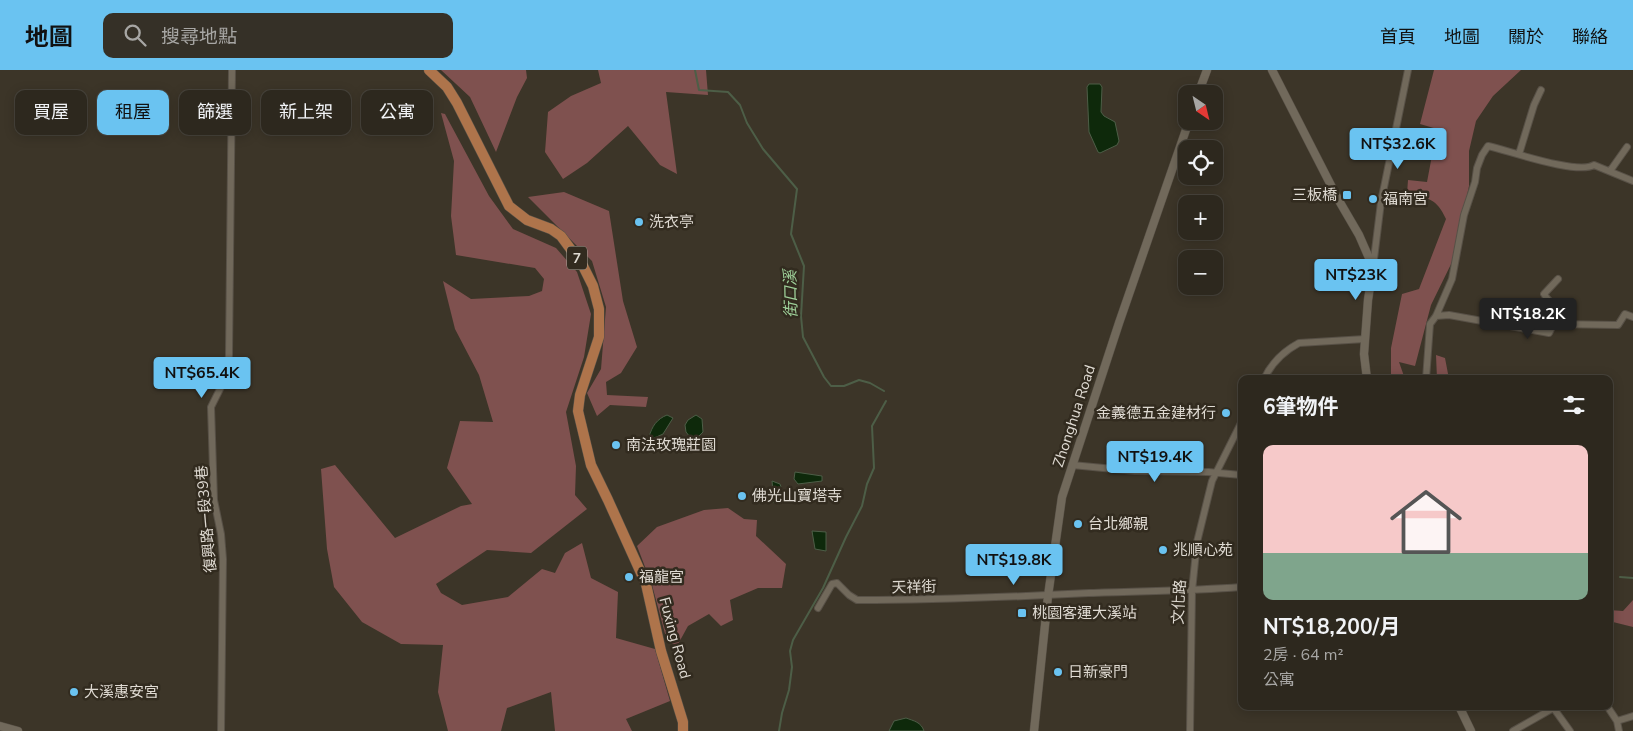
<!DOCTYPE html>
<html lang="zh-TW">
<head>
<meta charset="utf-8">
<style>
  body { margin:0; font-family:"Nunito Sans","Noto Sans TC",sans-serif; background:#353027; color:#f1f3f6; height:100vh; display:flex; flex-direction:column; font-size:19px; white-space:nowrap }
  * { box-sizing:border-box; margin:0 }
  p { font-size:16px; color:#a7a6a4 }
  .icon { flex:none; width:28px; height:28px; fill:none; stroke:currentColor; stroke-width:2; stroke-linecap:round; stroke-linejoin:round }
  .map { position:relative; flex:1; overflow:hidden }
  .sheet { position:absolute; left:1238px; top:305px; width:375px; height:335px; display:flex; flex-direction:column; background:#2d281e; border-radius:10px; box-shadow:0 2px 12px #0003,0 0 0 1px #48443c }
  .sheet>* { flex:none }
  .top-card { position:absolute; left:15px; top:20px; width:475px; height:45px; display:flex; gap:10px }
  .needle { width:32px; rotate:145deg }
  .controls { position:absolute; left:1178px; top:15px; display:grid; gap:10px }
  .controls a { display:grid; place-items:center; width:45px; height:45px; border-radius:10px; background:#2d281e; box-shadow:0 2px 12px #0003,0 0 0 1px #48443c; font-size:25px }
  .price { position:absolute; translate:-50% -42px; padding:0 11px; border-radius:5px; background:#6ac3f1; color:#111; font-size:16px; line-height:32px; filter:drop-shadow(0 1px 2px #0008) }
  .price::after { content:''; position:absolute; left:50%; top:30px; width:15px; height:11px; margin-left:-8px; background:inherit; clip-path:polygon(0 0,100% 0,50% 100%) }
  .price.on { background:#222; color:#fff }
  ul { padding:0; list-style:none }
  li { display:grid; align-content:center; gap:10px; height:265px; padding:0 25px }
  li+li { border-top:1px solid #48443c }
  li span { display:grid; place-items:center; height:155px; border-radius:10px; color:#555 }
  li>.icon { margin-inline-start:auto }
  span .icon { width:90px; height:90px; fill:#fffc; stroke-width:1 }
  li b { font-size:21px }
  h2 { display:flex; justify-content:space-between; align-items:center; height:60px; padding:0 25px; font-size:21px }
  .chip { padding:0 18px; border-radius:10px; background:#2d281e; box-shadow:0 2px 12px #0003,0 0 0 1px #48443c; font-size:18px; line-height:45px }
  .chip.on { background:#6ac3f1; color:#111 }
  header { display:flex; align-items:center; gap:30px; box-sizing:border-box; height:70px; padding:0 25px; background:#6ac3f1; color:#111 }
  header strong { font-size:24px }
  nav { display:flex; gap:28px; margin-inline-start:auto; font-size:18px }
  .search { width:350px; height:45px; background:#353027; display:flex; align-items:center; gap:12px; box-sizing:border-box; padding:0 18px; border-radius:10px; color:#a7a6a4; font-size:19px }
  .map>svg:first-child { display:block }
</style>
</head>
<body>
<header>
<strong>地圖</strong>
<div class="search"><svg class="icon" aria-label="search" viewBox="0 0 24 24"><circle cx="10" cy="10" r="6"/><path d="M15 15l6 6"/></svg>搜尋地點</div>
<nav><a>首頁</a><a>地圖</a><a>關於</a><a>聯絡</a></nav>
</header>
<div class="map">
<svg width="1633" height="661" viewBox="0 0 1633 661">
  <rect width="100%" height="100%" fill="#3c3528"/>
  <path fill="#7f514f" d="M441 0H526L527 8 517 27 496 82 470 27Z
    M598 0H706L708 25 666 22 677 104 660 95 628 56 587 93 563 109 545 82 548 42 571 26 601 13Z
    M1434 0H1521L1493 26 1476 51 1469 81V116L1454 188 1431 235 1415 296 1399 292 1405 309H1391V278L1402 224 1419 219 1446 149C1437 129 1428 127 1407 124L1408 110 1427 112 1437 59 1420 54Z
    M441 43 445 44 489 126 513 159 556 178 577 202 591 244 584 287 566 342 576 396 575 425 587 439 531 483 487 480 436 514 441 523 462 535 508 527 542 499 555 503 565 483 582 473 591 508 618 522 616 568 655 579 670 631 626 649 632 661H555L551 622 507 638 501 661H448L438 622 443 575 401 574 362 552 334 517 327 479 321 399 335 395 395 468 461 436 472 434 447 398 460 351 493 352 479 305 455 259 443 211 471 229 529 226 542 221 544 209 535 198 456 185 451 146 454 91Z
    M564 122 609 141 623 231 637 277 621 303 606 312 607 325 648 327 646 337 610 335 597 346 587 323 601 299 606 237 592 191 528 127Z
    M1436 285 1445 288 1449 309H1437Z
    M728 438 744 449 757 450 756 466 786 494 782 518H758L730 530 733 550 721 556 709 544 688 556 677 576 667 571 652 515 637 476 657 457 704 440Z
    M1633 530V557L1609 551V540L1623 541Z"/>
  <path fill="#0e290b" stroke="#4d5e47" d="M1089 14H1100L1102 17 1101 42 1104 46 1115 52 1119 71 1117 75 1100 83 1098 82 1089 62 1087 17Z
    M667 345 673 348 663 364 652 369 649 367C652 356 657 349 667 345Z
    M696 345 702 349 703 362 699 366 690 367 686 362 685 355 688 350Z
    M795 402 822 406V411L798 414 794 409Z
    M772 411 780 414 783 423 782 427 774 433Z
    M812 461 826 462V481L815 479Z
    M906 648C914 651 921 652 924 661H889L894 651Z"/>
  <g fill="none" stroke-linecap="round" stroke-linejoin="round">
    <path stroke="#4d5e47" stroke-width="2" d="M695 0 699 20 728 22 740 35 747 53 763 79 797 119 791 164 804 196 801 246 803 267 824 307 831 316H844L859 310 870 313 884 321
      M1620 507 1633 508
      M779 661 782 643 789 620 792 597 790 581 793 570 823 518 846 467 862 436 867 414 874 398 872 356 886 331"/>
    <g stroke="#585147" stroke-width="8">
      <path id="minor" d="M1519 84 1534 35 1541 20
        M1610 101 1627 77
        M1373 197 1381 132 1408 0
        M1436 246 1449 245 1549 263C1554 254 1558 244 1552 234 1549 230 1546 228 1544 224L1558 209
        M1554 254 1618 255 1625 244 1633 247
        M1264 309C1271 294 1284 281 1299 273L1365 269
        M1426 309 1430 254 1436 246 1452 209 1464 145 1475 112 1477 98 1482 85 1488 76C1510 81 1577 105 1594 95L1633 111
        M1072 395 1135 401 1208 402 1241 405
        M818 538 832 514 837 513 849 525 857 530C935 530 1012 527 1089 523 1140 521 1191 521 1241 517
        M1552 636 1570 661
        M1607 636 1617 651 1619 661
        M1617 651 1633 646
        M221 661 223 489 221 464 214 430 211 337 227 305 229 285 232 0
        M1190 661 1192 521 1197 472 1212 411 1241 353
        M1513 661 1557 636"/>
    </g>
    <g stroke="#585147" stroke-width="9">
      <path id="tertiary" d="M1272 0 1338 129 1359 165 1373 197 1368 230 1364 284 1367 309
        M1198 24 1207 0
        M1459 636 1471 661
        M0 656 18 661
        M1034 661 1048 526 1062 427 1119 253 1189 51"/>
    </g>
    <g stroke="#585147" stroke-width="11">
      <path id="primary" d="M429 0 447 17 457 33 509 136 527 150 551 159 561 166 583 196 593 216 599 239V267L580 325 578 341 591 395 608 430 646 514 661 581 683 652V661"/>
    </g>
    <use href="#minor" stroke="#71695b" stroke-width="6"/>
    <use href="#tertiary" stroke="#71695b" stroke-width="8"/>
    <use href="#primary" stroke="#ae744b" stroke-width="10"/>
  </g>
  <g fill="#6ac3f1" stroke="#322b1f" stroke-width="2">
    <rect x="1342" y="120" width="10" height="10" rx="2.5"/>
    <circle cx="1373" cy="129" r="5"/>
    <circle cx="639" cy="152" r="5"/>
    <circle cx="1226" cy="343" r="5"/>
    <circle cx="616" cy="375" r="5"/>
    <circle cx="742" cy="426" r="5"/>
    <circle cx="1078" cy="454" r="5"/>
    <circle cx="1163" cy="480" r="5"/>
    <circle cx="629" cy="507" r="5"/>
    <rect x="1017" y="538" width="10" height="10" rx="2.5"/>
    <circle cx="1058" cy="602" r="5"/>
    <circle cx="74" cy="622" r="5"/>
  </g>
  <g text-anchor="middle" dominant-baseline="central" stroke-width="5" stroke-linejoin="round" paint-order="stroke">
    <rect fill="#322b1f" stroke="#aba69c" stroke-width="1" x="567" y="176.5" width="20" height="23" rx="4"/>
    <g font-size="14" font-weight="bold" fill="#dfdad2">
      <text x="577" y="188">7</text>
    </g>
    <g font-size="15" fill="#dfdad2" stroke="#322b1f" text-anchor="start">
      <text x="1337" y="125" text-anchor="end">三板橋</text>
      <text x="1383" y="129">福南宮</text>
      <text x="649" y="152">洗衣亭</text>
      <text x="1216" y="343" text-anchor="end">金義德五金建材行</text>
      <text x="626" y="375">南法玫瑰莊園</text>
      <text x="752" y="426">佛光山寶塔寺</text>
      <text x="1088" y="454">台北鄉親</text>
      <text x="1173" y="480">兆順心苑</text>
      <text x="639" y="507">福龍宮</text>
      <text x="1032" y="543">桃園客運大溪站</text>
      <text x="1068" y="602">日新豪門</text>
      <text x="84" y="622">大溪惠安宮</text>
    </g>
    <g font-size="15" fill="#dfdad2" stroke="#322b1f">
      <text transform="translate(1074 346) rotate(-72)">Zhonghua Road</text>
      <text transform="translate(206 449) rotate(-95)">復興路一段39巷</text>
      <text transform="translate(914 517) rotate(-1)">天祥街</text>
      <text transform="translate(1179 532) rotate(-87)">文化路</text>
      <text transform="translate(675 568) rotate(75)">Fuxing Road</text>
    </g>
    <g font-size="16" font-style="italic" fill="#9ed099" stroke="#322b1f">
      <text transform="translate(791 224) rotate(-91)">街口溪</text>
    </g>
  </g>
</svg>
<div class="controls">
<a><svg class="needle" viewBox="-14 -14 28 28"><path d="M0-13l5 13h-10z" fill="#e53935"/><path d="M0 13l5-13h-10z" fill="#a7a6a4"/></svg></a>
<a><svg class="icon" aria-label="locate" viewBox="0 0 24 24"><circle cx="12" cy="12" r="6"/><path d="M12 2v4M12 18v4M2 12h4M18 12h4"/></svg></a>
<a>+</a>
<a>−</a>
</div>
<b class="price" style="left:1398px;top:100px">NT$32.6K</b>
<b class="price" style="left:1356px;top:231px">NT$23K</b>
<b class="price on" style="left:1528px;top:270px">NT$18.2K</b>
<b class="price" style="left:202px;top:329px">NT$65.4K</b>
<b class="price" style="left:1155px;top:413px">NT$19.4K</b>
<b class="price" style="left:1014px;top:516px">NT$19.8K</b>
<div class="top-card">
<a class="chip">買屋</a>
<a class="chip on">租屋</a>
<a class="chip">篩選</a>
<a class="chip">新上架</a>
<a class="chip">公寓</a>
</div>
<section class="sheet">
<h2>6筆物件<svg class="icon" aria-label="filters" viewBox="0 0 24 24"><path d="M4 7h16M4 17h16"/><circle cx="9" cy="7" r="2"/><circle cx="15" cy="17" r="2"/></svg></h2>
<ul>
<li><span style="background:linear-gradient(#f6c9c9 70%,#7fa58c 0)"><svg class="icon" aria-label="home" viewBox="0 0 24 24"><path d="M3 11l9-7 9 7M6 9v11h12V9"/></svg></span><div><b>NT$18,200/月</b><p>2房 · 64 m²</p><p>公寓</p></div></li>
</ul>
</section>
</div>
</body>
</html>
